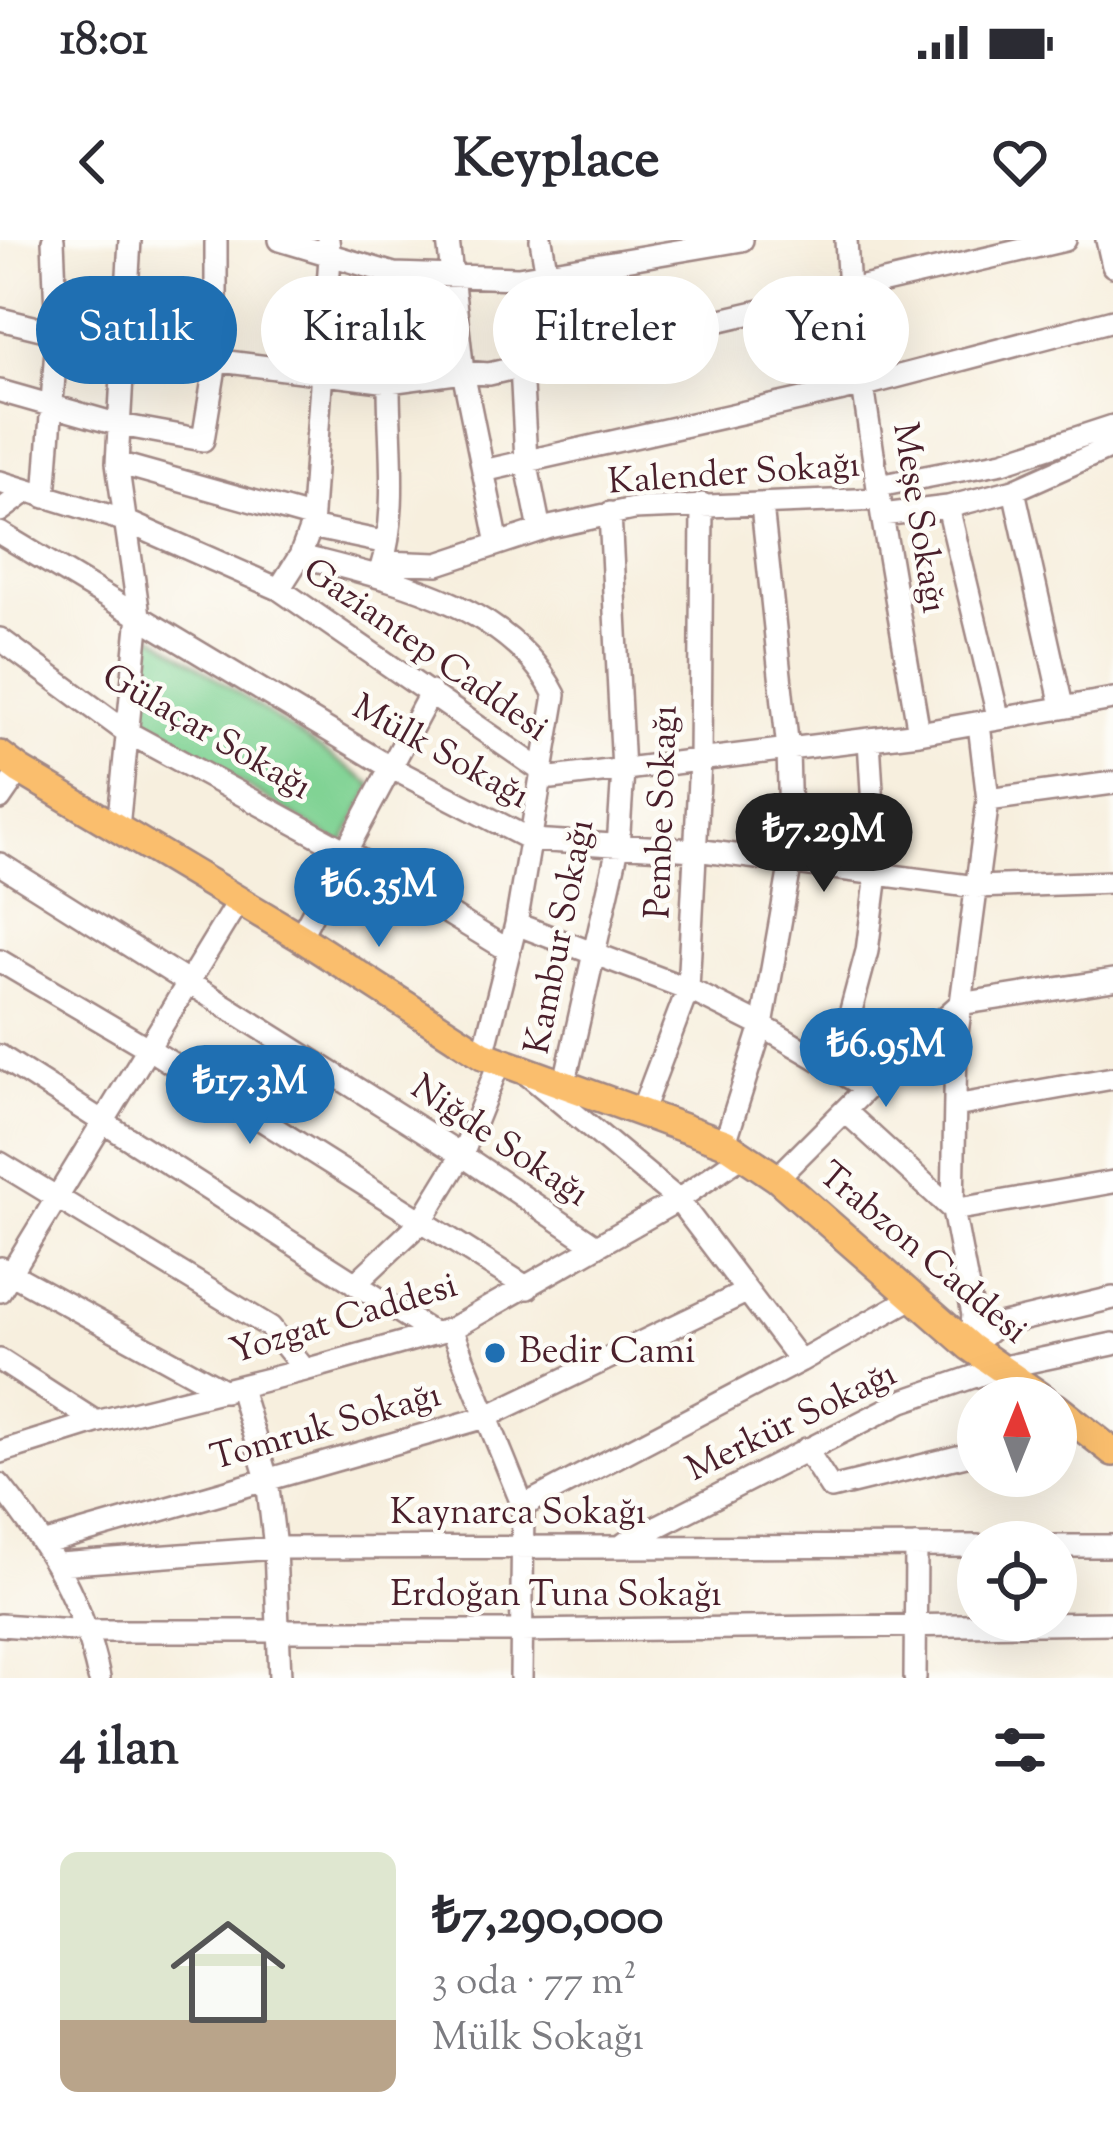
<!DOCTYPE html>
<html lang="tr">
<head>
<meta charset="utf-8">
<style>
  body { margin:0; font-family:"Sorts Mill Goudy",serif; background:#f2f2f3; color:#2b2b33; height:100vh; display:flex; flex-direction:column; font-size:45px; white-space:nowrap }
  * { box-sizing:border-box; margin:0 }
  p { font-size:39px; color:#7c7c81 }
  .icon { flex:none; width:66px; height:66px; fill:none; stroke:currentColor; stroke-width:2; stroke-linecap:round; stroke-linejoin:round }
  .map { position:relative; height:1438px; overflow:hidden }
  .drawer { display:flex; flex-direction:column; background:#fff; flex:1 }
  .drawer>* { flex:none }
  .hud { position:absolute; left:36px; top:36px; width:1041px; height:108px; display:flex; gap:24px }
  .needle { width:78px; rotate:1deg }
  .buttons { position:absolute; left:957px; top:1137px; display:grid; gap:24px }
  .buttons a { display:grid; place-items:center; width:120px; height:120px; border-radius:50%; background:#fff; box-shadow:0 12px 48px #0002; font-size:60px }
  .price { position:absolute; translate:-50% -102px; padding:0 27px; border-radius:42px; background:#1f6fb2; color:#fff; font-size:39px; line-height:78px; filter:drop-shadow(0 3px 6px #0008) }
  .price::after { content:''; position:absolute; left:50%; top:72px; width:36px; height:27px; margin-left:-18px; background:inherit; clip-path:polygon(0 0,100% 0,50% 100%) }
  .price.active { background:#222; color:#fff }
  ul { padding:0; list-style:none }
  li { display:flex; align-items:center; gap:36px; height:300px; padding:0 60px }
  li+li { border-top:3px solid #e1e1e2 }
  li span { display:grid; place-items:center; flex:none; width:336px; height:240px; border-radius:18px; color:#555 }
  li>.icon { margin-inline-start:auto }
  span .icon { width:144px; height:144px; fill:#fffc; stroke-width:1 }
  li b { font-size:51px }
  h2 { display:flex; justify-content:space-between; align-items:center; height:144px; padding:0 60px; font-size:51px }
  .pill { padding:0 42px; border-radius:54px; background:#fff; box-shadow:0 12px 48px #0002; font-size:42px; line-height:108px }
  .pill.active { background:#1f6fb2; color:#fff }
  .status { display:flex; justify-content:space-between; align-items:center; height:84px; padding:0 60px; background:#fff; direction:ltr }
  .status svg { height:33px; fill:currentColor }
  header { display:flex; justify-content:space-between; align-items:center; height:156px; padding:0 60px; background:#fff; font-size:54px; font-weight:700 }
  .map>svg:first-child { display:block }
</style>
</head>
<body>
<div class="status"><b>18:01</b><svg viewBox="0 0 49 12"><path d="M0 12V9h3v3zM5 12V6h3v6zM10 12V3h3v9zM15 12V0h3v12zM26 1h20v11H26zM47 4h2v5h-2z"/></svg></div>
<header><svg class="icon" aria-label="back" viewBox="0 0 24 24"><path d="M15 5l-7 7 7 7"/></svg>Keyplace<svg class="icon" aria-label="heart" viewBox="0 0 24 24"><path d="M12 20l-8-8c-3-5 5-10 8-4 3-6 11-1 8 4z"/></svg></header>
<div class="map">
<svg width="1113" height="1438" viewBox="0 0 1113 1438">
  <rect width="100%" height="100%" fill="#fdfcf7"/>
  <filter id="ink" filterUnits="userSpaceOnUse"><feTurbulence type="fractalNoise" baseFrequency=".00833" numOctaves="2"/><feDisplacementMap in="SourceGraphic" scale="24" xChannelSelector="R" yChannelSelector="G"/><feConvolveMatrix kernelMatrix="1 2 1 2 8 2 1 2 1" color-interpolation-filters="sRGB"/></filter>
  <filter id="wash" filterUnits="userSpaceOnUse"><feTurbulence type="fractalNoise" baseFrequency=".004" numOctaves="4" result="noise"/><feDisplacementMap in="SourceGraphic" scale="48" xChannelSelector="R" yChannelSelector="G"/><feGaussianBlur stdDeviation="2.7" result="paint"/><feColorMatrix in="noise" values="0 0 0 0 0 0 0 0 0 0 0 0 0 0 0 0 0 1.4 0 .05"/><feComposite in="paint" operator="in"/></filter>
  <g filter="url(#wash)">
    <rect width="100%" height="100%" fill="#f7efde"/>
    <path fill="#81d394" stroke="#667960" stroke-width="3" d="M149 396 156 397 373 545 342 605 141 482Z"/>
  </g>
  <g filter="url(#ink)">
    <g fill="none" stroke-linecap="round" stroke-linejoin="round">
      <g stroke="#a08784" stroke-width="26">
        <path id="minor" d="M280 0 394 34 518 38 742 0
          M448 0 463 132 498 304
          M541 0 547 35
          M846 0 849 50 882 275 919 493
          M1107 0 1113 26
          M0 79 124 109 389 142 463 132 489 134 1065 0
          M521 126 526 221 540 290
          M0 151 120 185 203 200 216 121V0
          M117 223 310 277
          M483 231 865 145 1113 80
          M0 242 123 280 279 349 552 538 919 493 1113 459
          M878 246 1003 222 1113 186
          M1014 250 1062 466
          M45 257 57 95 53 0
          M948 267 998 476
          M0 271 27 251
          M882 275 948 267 1014 250 1113 206
          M311 287 387 303
          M0 293 388 526 531 600 696 610 976 647 1113 642
          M300 316C390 339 510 364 555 455L516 684 483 815
          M383 322 438 324 550 287 633 269 880 259
          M380 332C399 274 389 206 389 146 389 109 392 71 394 34
          M279 349 300 316 311 287 330 17 328 0
          M0 399 125 491 346 611 508 710
          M0 559 20 530
          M988 560 1113 543
          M118 588 139 375 117 223 130 0
          M0 624 462 915 596 1006
          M516 684 688 749 762 786 867 848
          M300 697 431 452
          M0 721 146 807 528 1048
          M0 816 434 1094
          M835 830 867 711 877 634 869 500
          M528 835 678 960 800 1121
          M564 846 618 607 623 531 610 273
          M955 866 1113 838
          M845 871 953 970 1113 942
          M641 873 688 749 700 521 702 264
          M725 903 762 786 791 621 788 510 762 266
          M0 923 270 1087 305 1130
          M777 938 867 848 960 764 1113 740
          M1 1028 225 1151
          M355 1044 421 982 462 915 499 823
          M0 1051 238 661
          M451 1089 523 1266 521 1438
          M970 1107 973 1075 953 970 956 801 988 560 979 484
          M970 1107 995 1086 1113 1058
          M0 1120 96 1182
          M240 1148 267 1239 275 1308 280 1438
          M806 1209 831 1248 978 1212
          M0 1212 96 1182 305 1130 451 1089 678 960 744 914
          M0 1245C50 1308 82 1359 99 1438
          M523 1266 800 1121 912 1058
          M46 1303 486 1177 746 1052
          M625 1303 903 1161 999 1128 1113 1104
          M1056 1306H1113
          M59 1324 275 1308 978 1306
          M0 1385 89 1391H520L1113 1383
          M915 1438 916 1306"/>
      </g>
      <g stroke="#a08784" stroke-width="32">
        <path id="major" d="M0 515 20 530 300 697 483 815 725 903 777 938 970 1107 1043 1158
          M1056 1167 1113 1212"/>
      </g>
      <use href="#minor" stroke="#fff" stroke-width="21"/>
      <use href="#major" stroke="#fabe6d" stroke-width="27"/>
    </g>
  </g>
  <circle fill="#1f6fb2" stroke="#fdfcf7" stroke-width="4.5" cx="495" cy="1113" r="12"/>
  <g text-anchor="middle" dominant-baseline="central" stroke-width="9" stroke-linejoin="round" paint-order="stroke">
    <g font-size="36" fill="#4a1f2b" stroke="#fdfcf7">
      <text transform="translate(734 235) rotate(-4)">Kalender Sokağı</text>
      <text transform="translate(918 278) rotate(81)">Meşe Sokağı</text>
      <text transform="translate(425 411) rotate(35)">Gaziantep Caddesi</text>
      <text transform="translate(206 493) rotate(30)">Gülaçar Sokağı</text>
      <text transform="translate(440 513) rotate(29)">Mülk Sokağı</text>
      <text transform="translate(663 572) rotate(-88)">Pembe Sokağı</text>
      <text transform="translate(561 697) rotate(-79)">Kambur Sokağı</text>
      <text transform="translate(499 902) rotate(34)">Niğde Sokağı</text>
      <text transform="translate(922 1014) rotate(40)">Trabzon Caddesi</text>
      <text transform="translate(344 1080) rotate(-17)">Yozgat Caddesi</text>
      <text transform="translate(792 1183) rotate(-26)">Merkür Sokağı</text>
      <text transform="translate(326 1188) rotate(-16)">Tomruk Sokağı</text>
      <text x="518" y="1274">Kaynarca Sokağı</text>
      <text x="556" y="1356">Erdoğan Tuna Sokağı</text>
    </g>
    <g font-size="36" fill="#4a1f2b" stroke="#fdfcf7" text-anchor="start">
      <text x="519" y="1113">Bedir Cami</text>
    </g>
  </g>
</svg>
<div class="buttons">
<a><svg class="needle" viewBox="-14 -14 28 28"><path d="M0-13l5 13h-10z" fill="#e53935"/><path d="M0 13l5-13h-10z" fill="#7c7c81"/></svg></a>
<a><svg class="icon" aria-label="locate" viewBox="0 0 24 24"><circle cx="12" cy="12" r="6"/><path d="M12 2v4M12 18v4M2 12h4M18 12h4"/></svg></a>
</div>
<b class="price active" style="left:824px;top:655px">₺7.29M</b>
<b class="price" style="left:379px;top:710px">₺6.35M</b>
<b class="price" style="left:886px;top:870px">₺6.95M</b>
<b class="price" style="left:250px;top:907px">₺17.3M</b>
<div class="hud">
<a class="pill active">Satılık</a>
<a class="pill">Kiralık</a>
<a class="pill">Filtreler</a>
<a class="pill">Yeni</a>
</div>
</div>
<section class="drawer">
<h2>4 ilan<svg class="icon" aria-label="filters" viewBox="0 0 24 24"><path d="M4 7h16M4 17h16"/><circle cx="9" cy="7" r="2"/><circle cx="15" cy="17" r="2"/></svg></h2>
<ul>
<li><span style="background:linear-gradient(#dfe7d0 70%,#b9a48a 0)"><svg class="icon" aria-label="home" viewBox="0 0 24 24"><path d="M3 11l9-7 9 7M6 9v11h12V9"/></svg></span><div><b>₺7,290,000</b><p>3 oda · 77 m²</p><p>Mülk Sokağı</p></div></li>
</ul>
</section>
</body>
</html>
